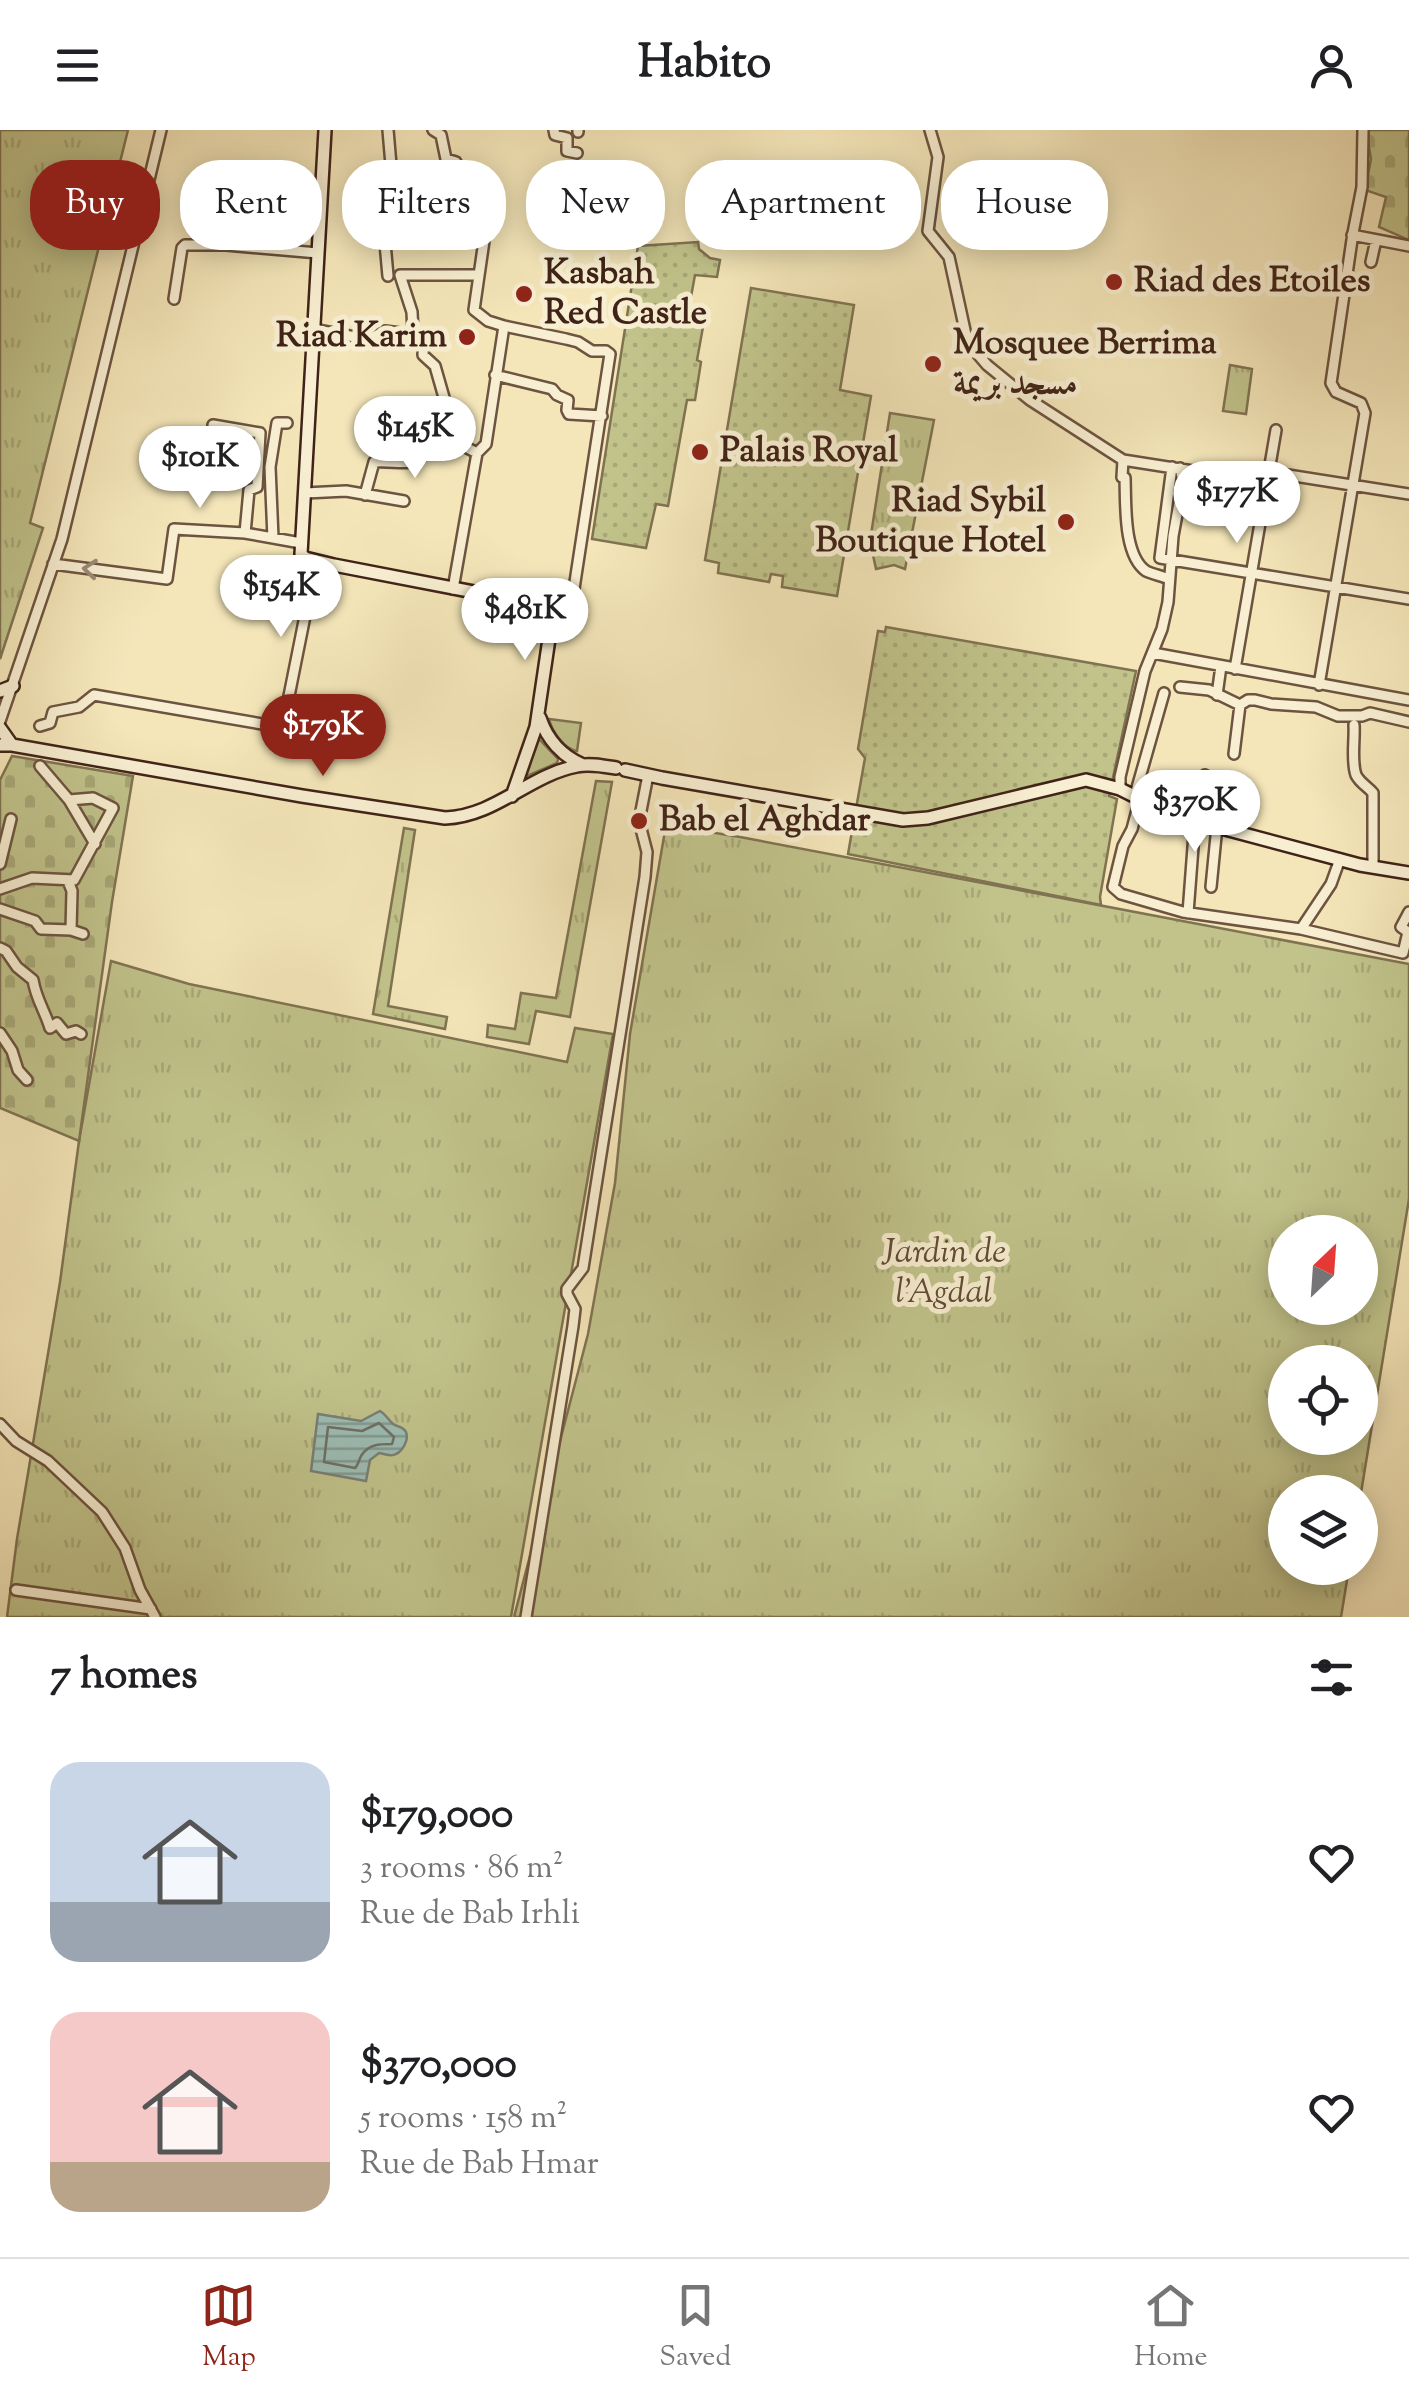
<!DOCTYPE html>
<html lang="en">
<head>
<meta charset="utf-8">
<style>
  body { margin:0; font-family:"Sorts Mill Goudy",Amiri,serif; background:#f6f6f6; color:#202124; height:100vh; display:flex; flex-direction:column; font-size:38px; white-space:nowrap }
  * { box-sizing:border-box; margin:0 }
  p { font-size:32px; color:#757577 }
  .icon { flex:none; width:55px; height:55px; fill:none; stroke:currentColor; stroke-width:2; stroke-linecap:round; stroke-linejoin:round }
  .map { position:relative; height:1487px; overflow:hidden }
  .details { display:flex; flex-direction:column; background:#fff; flex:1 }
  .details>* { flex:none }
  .banner { position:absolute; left:30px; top:30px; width:1350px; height:90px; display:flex; gap:20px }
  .needle { width:65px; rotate:25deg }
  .controls { position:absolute; left:1268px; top:1085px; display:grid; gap:20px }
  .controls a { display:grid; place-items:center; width:110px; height:110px; border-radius:50%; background:#fff; box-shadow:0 5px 25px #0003; font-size:50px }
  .price { position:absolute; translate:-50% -85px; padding:0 22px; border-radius:35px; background:#fff; color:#222; font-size:32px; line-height:65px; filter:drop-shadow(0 2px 5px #0008) }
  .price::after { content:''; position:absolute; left:50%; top:60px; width:30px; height:22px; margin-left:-15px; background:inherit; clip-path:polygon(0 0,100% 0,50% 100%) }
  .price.active { background:#8f2418; color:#fff }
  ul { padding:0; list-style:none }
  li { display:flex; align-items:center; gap:30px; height:250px; padding:0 50px }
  li span { display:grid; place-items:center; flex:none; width:280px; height:200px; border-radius:30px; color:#555 }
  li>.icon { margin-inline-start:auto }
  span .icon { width:120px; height:120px; fill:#fffc; stroke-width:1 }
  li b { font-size:42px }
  h2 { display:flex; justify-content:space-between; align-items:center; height:120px; padding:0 50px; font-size:42px }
  .pill { padding:0 35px; border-radius:40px; background:#fff; box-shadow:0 5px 25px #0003; font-size:35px; line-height:90px }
  .pill.active { background:#8f2418; color:#fff }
  header { display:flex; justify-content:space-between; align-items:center; height:130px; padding:0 50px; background:#fff; font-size:45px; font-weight:700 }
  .tabs { display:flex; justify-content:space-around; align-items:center; height:140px; border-top:2px solid #e0e0e0; background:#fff; font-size:28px; color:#757577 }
  .tabs a { display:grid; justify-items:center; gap:5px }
  .tabs .active { color:#8f2418 }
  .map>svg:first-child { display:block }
</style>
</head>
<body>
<header><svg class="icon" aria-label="menu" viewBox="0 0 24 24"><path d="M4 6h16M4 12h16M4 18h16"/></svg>Habito<svg class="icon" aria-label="person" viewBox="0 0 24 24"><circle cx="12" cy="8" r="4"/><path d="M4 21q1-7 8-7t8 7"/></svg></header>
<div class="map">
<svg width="1409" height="1487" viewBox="0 0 1409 1487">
  <defs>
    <pattern id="grass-tufts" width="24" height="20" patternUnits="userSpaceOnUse" patternTransform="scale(2.5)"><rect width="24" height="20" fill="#c1c38b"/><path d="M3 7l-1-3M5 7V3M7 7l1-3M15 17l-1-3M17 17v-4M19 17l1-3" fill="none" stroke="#a7a777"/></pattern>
    <pattern id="cemetery-stones" width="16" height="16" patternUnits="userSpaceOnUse" patternTransform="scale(2.5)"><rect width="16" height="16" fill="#c1c38b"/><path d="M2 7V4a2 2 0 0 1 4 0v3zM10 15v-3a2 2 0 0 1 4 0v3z" fill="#a7a777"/></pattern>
    <pattern id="garden-dots" width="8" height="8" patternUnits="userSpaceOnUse" patternTransform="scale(2.5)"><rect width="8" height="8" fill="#c1c38b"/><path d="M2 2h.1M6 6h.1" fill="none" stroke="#a7a777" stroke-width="1.8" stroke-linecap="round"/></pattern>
    <pattern id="water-rules" width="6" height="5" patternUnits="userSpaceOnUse" patternTransform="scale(2.5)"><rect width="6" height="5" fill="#9dbeb5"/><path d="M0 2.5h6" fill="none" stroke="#819a92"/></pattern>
  </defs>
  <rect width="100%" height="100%" fill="#f4e6b9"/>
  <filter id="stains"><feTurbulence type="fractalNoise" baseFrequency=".002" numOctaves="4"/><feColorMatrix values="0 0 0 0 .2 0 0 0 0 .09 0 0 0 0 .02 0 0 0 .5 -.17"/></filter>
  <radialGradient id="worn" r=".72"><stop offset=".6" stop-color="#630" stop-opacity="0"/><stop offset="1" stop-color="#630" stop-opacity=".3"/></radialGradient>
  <path fill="url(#grass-tufts)" stroke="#807352" stroke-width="2.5" fill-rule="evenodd" d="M0 0H128L30 393 43 398 0 529Z
    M1230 235 1252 239 1246 284 1223 281Z
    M890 283 934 290 905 439 894 435 876 439 870 411Z
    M549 589 581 593 577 621C564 619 552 601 549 589Z
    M538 608 558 629 557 633 527 646 524 642Z
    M596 651 612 652 570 887 536 881 529 914 487 907 488 895 515 899 521 863 556 868Z
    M666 695 740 707 1409 834V1069L1360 1369V1362H1285V1438H1349L1341 1487H514L588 1204 615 1053 630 904ZM1285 1102H1360V1178H1285ZM1285 1232H1360V1308H1285Z
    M404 698 415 700 388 876 447 887 445 899 373 884Z
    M111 831 189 854 567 932 575 898 613 904 511 1487H7L17 1409 60 1152 79 1011Z"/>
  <path fill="url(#cemetery-stones)" stroke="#807352" stroke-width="2.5" d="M1366 0H1409V110L1379 97 1386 67 1365 60 1371 29Z
    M12 626 133 646 112 772 79 1011 0 978V650Z"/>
  <path fill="url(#garden-dots)" stroke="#807352" stroke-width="2.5" d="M698 112 699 119 710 128 720 130 717 147 695 145 686 194 703 197 697 230 701 232 695 270H687L668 376 656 374 646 418 592 409 638 116Z
    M751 158 854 175 840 260 871 266 837 466 782 457 783 446 771 444 769 452 718 443 719 433 705 430Z
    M886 497 1136 541 1109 666 1117 669 1100 767 1101 775 848 724 865 628 858 619 878 501 885 502Z"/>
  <path fill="url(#water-rules)" stroke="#788076" stroke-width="2.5" d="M380 1281C385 1284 388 1289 392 1293 397 1298 402 1295 406 1302 409 1309 403 1321 396 1324 391 1327 384 1324 379 1323L370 1330 366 1351 311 1341 318 1284 361 1291Z"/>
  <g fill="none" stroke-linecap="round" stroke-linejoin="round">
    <path stroke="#6e7066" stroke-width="2.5" d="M379 1293 394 1307 392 1314C380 1314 368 1314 361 1326 359 1330 358 1335 355 1338L324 1332 328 1297 362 1301Z"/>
    <g stroke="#6d5440" stroke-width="14">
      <path id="street" d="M433 0 441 5 446 29 456 32 479 97 485 104 474 180 488 191 504 196 486 314 477 323 453 459
        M554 0 555 5 567 8V21L577 23
        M930 0 938 27 928 101 949 127 966 205 975 221 987 235 1030 270 1123 330 1193 341
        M578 2V0
        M384 102 397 44 391 35 388 0
        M1352 105 1409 116
        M1371 132 1376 110
        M388 146 384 102 411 106
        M174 169 182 118 185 115H226L318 123
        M504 196 566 209 578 212 592 221H606L610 224 571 478 567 480
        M312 199 355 207H373L385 201 424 206 423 225 435 236 445 271 446 290 454 311 477 323
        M413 203 412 182 400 145H478
        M495 245 552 259 557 265 568 270 567 280 569 284 602 286
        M213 295 260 303 257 357 249 360 245 403
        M175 326 258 336
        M1123 330 1122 347 1125 348C1126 373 1123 425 1146 441 1152 444 1162 446 1169 449
        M1172 337 1160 428 1409 469
        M1269 342 1409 364
        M305 363 346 361 404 371
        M365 365 374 332C404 330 420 342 432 309L454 311
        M273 408 270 337 277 293H287
        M53 434 167 449 174 399 245 403 301 413
        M1153 523 1409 570
        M1235 539 1276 300
        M1319 555 1365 283 1361 273 1336 262 1331 253 1353 103 1362 57 1363 0
        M1180 557 1209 560 1240 575 1248 570H1255L1271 574 1316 577 1338 586H1362L1370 583 1409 592
        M1217 565 1221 536
        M0 591 62 409 161 0
        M1354 595C1355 610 1351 631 1356 645 1360 653 1368 657 1373 663V737
        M40 596 50 593 53 582 79 577 94 565 355 610 358 613
        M283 596 305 486 314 430
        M1234 624 1240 575
        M40 636 69 670 95 714
        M1120 659V647L1145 541 1162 499 1168 472 1173 406 1183 352 1180 338
        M1135 665 1164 563
        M1140 669 1132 699 1123 716 1113 757 1121 764 1183 782 1301 799 1403 823 1408 802 1401 797 1409 782
        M0 734 11 689
        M68 751 72 761 71 800
        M1211 757 1217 696
        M0 759 32 748 74 750 113 678 93 668 69 670
        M0 779 35 791 41 799 71 800 83 804
        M1188 783 1195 691 1205 645
        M1301 799 1331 754 1340 729
        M0 818 6 821 17 837 33 850C36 869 45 881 50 898L57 893 66 904 76 901 81 904
        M0 903 12 921 18 940 27 950
        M0 1294 16 1311 48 1331 102 1382 125 1418 140 1460 155 1487
        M16 1460 151 1479
        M526 1487 573 1196 575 1179 567 1164V1159L583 1138 645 747 647 722 639 691 648 645"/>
    </g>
    <g stroke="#402318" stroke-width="16">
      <path id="secondary" d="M325 0 301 424 305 428 334 435 567 480 550 502 536 597 512 666
        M533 475 550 502
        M0 561 13 556
        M540 588C547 609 562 626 583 635
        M0 598 12 615
        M0 615H12L302 666 445 688C496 686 529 645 577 636 589 633 604 636 616 638
        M625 640 662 648 903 690 928 688 1086 650 1120 659 1160 679 1195 691 1360 735 1409 743"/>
    </g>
    <use href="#street" stroke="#f8efd2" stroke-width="9"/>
    <use href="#secondary" stroke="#f8efd2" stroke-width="11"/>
  </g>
  <defs><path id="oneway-chevron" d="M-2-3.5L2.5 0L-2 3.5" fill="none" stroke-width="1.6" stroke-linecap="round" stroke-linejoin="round" transform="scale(2.5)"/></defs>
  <use stroke="#9c8975" href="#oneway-chevron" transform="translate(90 439) rotate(-174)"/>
  <g fill="#8f2418" stroke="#f8efd2" stroke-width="4">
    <circle cx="1114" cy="152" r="10"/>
    <circle cx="524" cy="164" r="10"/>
    <circle cx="467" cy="207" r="10"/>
    <circle cx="933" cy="234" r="10"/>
    <circle cx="700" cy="322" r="10"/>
    <circle cx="1066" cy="392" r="10"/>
    <circle cx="639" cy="691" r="10"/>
  </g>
  <g text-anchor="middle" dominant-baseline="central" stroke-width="10" stroke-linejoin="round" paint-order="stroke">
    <g font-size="35" font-weight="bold" fill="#402318" stroke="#f8efd2" text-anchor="start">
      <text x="544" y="144">Kasbah<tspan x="544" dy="40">Red Castle</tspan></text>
      <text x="1134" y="152">Riad des Etoiles</text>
      <text x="447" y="207" text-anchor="end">Riad Karim</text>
      <text x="953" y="214">Mosquee Berrima<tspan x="953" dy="40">مسجد بريمة</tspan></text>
      <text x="720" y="322">Palais Royal</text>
      <text x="1046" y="372" text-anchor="end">Riad Sybil<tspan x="1046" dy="40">Boutique Hotel</tspan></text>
      <text x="659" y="691">Bab el Aghdar</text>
    </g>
    <g font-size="35" font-style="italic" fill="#604b35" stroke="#f8efd2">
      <text x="944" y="1123">Jardin de<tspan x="944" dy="40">l'Agdal</tspan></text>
    </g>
  </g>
  <rect width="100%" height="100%" filter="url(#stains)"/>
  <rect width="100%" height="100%" fill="url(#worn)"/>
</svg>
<div class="controls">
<a><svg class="needle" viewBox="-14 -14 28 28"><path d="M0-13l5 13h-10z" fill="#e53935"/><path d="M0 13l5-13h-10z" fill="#757577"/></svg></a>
<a><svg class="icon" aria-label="locate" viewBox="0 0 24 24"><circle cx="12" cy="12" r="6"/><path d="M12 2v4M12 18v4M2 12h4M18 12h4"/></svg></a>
<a><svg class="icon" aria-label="layers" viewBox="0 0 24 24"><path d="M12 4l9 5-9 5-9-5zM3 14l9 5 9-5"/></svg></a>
</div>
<b class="price" style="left:415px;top:351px">$145K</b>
<b class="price" style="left:200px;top:381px">$101K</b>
<b class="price" style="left:1237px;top:416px">$177K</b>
<b class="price" style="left:281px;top:510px">$154K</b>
<b class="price" style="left:525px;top:533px">$481K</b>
<b class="price active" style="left:323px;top:649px">$179K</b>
<b class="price" style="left:1195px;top:725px">$370K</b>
<div class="banner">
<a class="pill active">Buy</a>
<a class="pill">Rent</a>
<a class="pill">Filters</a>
<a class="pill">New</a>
<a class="pill">Apartment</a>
<a class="pill">House</a>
</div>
</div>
<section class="details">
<h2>7 homes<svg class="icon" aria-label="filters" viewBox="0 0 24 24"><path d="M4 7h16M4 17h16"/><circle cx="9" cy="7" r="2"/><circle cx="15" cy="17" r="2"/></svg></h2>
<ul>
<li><span style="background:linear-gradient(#c9d6e8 70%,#9aa5b1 0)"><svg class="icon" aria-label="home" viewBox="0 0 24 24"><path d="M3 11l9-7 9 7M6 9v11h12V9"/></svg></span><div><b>$179,000</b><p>3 rooms · 86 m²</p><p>Rue de Bab Irhli</p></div><svg class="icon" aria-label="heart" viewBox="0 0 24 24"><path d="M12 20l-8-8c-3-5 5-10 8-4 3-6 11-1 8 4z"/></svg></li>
<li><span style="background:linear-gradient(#f6c9c9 75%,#b9a48a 0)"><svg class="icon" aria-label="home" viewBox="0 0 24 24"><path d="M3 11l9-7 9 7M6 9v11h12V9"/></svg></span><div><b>$370,000</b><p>5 rooms · 158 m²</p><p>Rue de Bab Hmar</p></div><svg class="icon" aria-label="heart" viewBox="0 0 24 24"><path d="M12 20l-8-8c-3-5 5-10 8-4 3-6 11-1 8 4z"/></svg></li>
</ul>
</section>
<nav class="tabs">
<a class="active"><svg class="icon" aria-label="map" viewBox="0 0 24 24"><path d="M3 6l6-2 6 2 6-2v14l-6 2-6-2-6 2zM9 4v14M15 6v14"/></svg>Map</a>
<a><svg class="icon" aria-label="saved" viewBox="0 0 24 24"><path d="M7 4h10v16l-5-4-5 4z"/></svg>Saved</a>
<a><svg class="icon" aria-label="home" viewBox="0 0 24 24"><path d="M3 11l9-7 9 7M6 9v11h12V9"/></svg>Home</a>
</nav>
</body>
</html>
